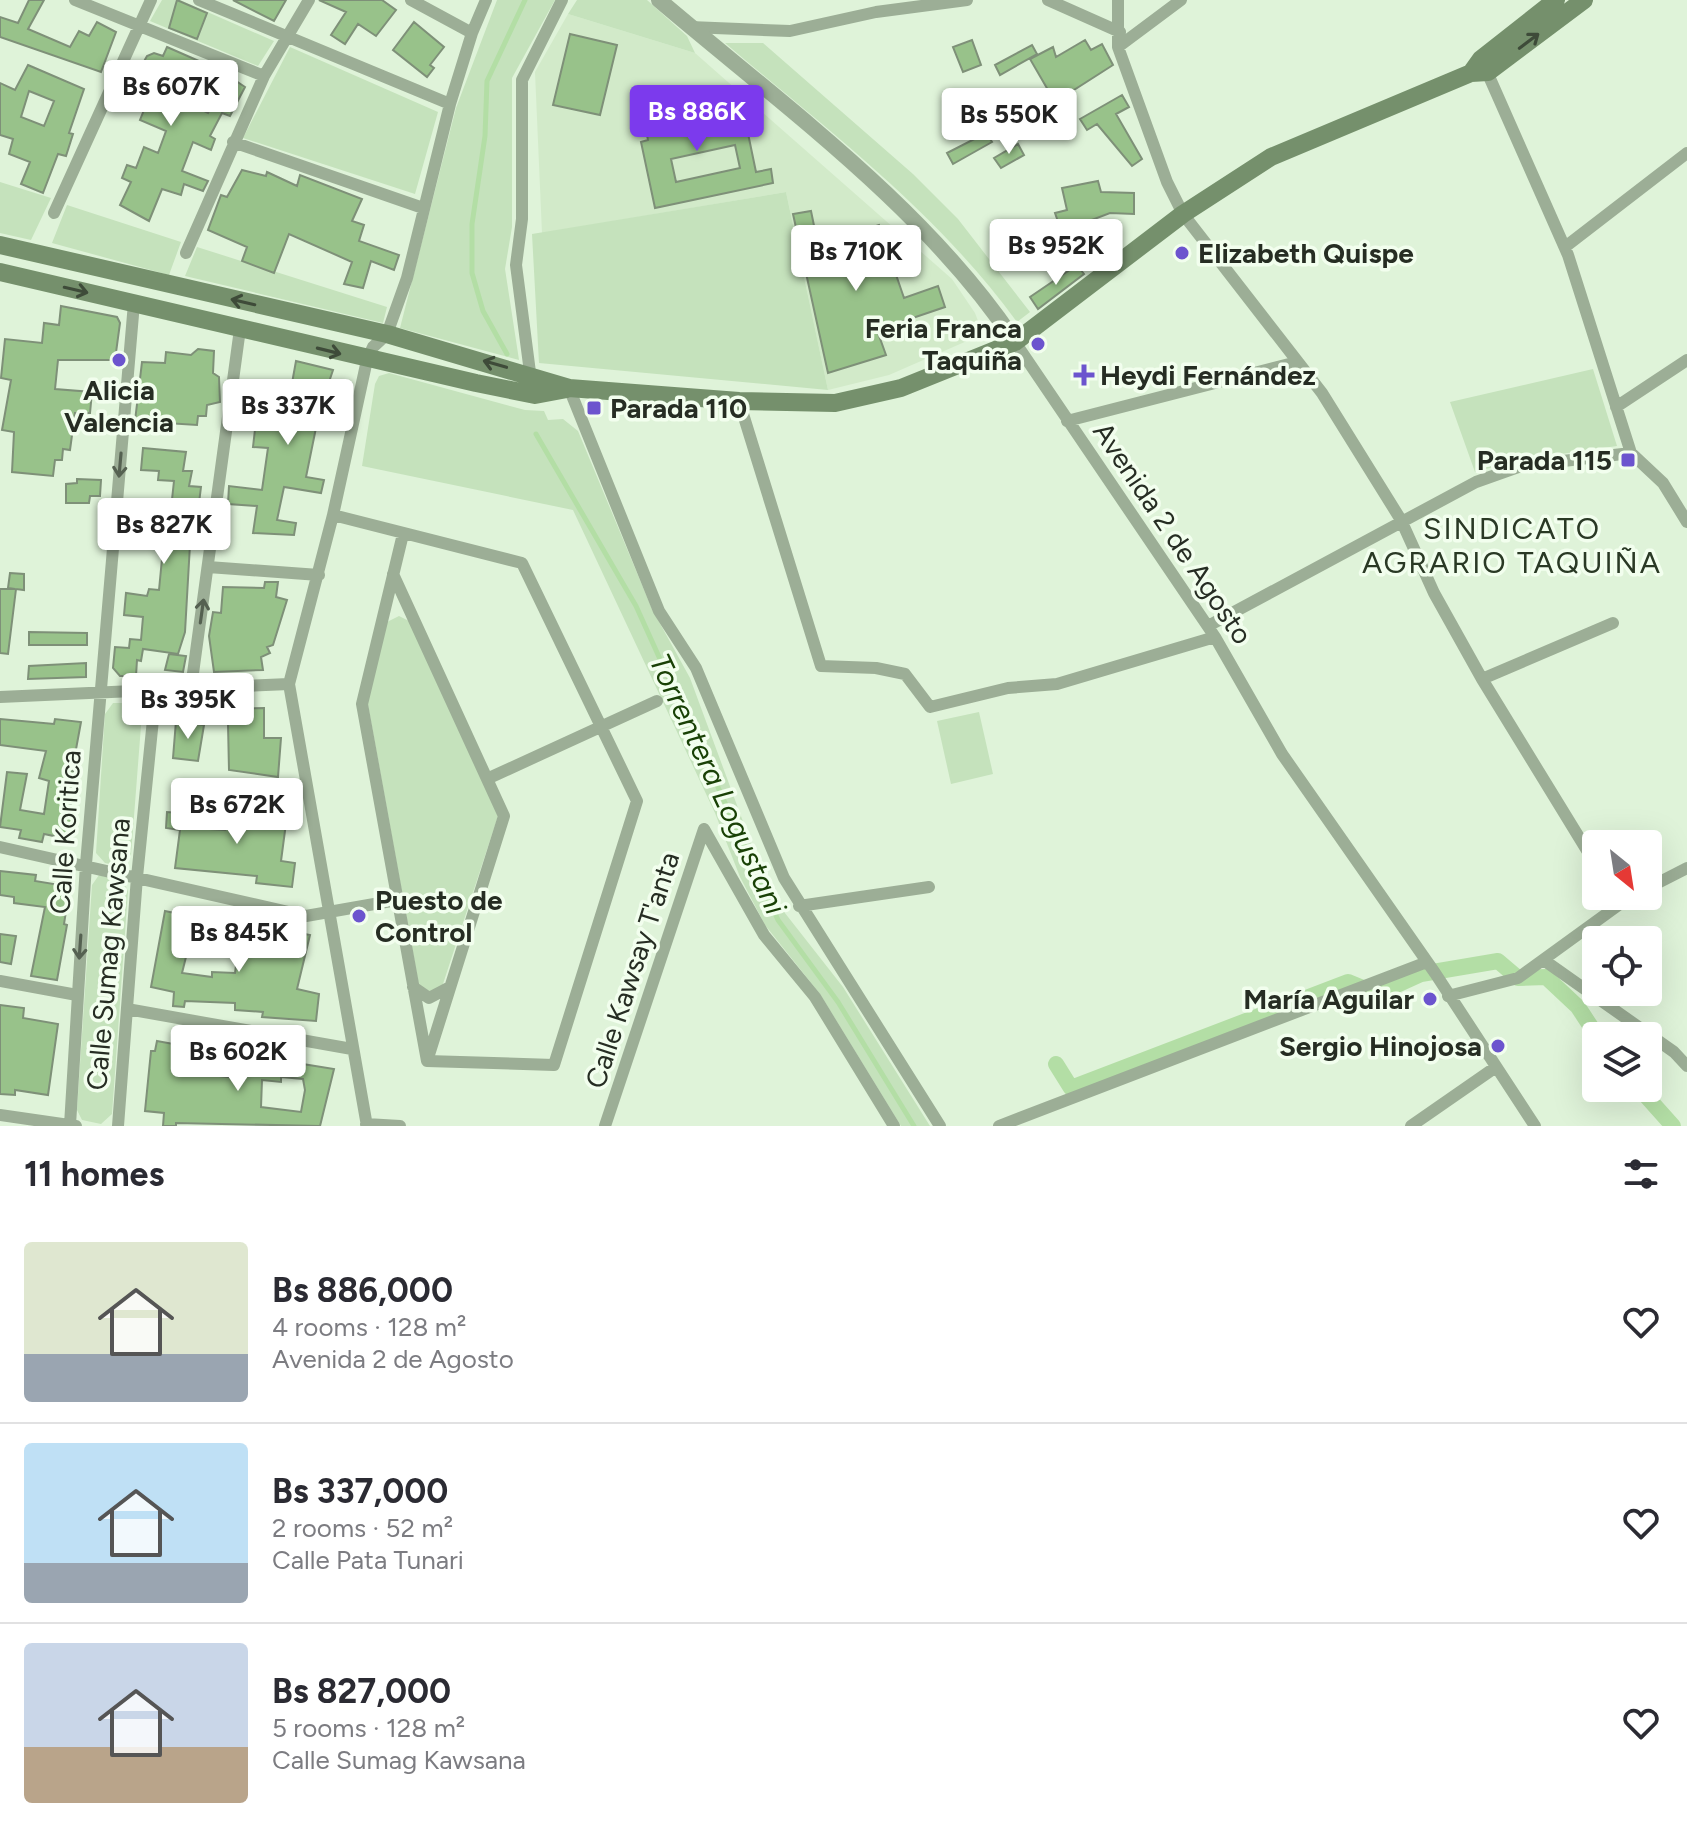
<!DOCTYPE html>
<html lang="en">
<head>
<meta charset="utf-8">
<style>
  body { margin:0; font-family:Figtree,sans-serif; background:#f2f2f3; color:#2b2b33; height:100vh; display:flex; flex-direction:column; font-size:30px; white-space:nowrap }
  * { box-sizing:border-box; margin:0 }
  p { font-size:26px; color:#7c7c81 }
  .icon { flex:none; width:44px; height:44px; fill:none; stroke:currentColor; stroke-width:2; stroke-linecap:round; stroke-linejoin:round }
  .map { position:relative; height:1126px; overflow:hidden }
  .side { display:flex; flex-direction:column; background:#fff; flex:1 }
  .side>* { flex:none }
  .needle { width:52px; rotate:150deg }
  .fabs { position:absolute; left:1582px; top:830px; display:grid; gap:16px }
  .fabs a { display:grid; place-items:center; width:80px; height:80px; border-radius:8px; background:#fff; box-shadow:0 8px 32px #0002; font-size:40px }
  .price { position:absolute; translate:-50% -68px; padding:0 18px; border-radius:8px; background:#fff; color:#222; font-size:26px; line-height:52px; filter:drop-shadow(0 2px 4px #0008) }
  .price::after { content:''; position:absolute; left:50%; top:48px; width:24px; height:18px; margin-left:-12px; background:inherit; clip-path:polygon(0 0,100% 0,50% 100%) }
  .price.current { background:#7c3aed; color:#fff }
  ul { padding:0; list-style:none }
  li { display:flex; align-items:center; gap:24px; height:200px; padding:0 24px }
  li+li { border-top:2px solid #e1e1e2 }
  li span { display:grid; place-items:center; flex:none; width:224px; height:160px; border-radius:8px; color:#555 }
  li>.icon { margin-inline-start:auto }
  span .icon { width:96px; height:96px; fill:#fffc; stroke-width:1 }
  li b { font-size:34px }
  h2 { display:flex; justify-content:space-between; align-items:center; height:96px; padding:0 24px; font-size:34px }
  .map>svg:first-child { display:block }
</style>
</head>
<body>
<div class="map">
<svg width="1687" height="1126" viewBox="0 0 1687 1126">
  <rect width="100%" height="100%" fill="#dff3d9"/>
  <path fill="#d2eac9" d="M568 14 695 53 952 279 975 313 983 334 889 375 828 390 786 192 542 233 535 72Z"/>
  <path fill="#c5e2bc" d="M162 0H180L274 41 258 66 150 21Z
    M497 0H555L512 78V227L505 269 519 360 400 328 456 108Z
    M577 0H647L687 36 695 53 568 14Z
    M725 43H763L913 174 958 219 1030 312 1017 322C936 211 829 131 725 43Z
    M290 47 438 112 415 194 243 138Z
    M0 182 51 198 31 240 0 233Z
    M786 192 828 390 539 363 532 234Z
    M67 205 181 242 169 275 52 243Z
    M197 247 387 307 383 323 185 276Z
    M1593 369 1617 446 1519 460 1475 472 1450 402Z
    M389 373 525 410 544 411 548 420 563 419 578 431 652 609 690 678 762 873 781 908 843 987 930 1126H901L820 994 765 925 740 877 715 813 573 510 362 466 375 384 379 376Z
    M399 616 411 622 498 816 441 990 435 994 419 986 367 699 385 623Z
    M113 703H135L142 713 131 855 120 866 105 863 96 853 105 714Z
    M979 712 993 774 951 784 937 721Z
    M99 875 123 881 128 891 112 1114 101 1124 82 1120 77 1110 92 885Z"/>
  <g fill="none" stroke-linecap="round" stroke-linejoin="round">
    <path stroke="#b3dea5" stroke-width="5" d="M507 354 483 311 472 273V224L485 136 487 81 525 0
      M536 434 636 606 778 920 838 1002 914 1126"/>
    <path stroke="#b3dea5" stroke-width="16" d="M1056 1064 1071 1088 1348 982 1377 994 1421 974 1498 961 1518 978 1546 977 1578 1007 1597 1036
      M1639 1088 1673 1126"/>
  </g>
  <path fill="#98c28a" stroke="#7e9078" stroke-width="2" fill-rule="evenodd" d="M29 0H44L28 29 70 47 79 31 89 36 97 22 116 32 101 72 0 37V17L18 23Z
    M177 0 207 13 197 39 169 28Z
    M233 0H286L274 21Z
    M319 0H382L396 10 376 36 358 24 345 44 331 35 346 12Z
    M414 22 444 47 430 65 434 68 427 77 393 50Z
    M570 34 617 45 600 115 553 105Z
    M972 40 981 65 963 72 953 47Z
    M1085 40 1091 50 1102 44 1113 65 1055 102 1030 59 1053 47 1056 57Z
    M1032 45 1037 54 1000 75 995 65Z
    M167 47 199 61 180 99 208 113 225 80 231 83 233 79 245 87 230 116 222 113 210 136 215 139 211 150 193 142 182 171 208 181 203 191 184 184 181 195 162 189 149 221 120 205 131 182 122 178 127 165 136 168 144 147 158 153 166 131 140 120 144 110 126 103 132 83 147 56 154 53 163 56Z
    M28 65 84 89 69 133 73 134 66 156 58 154 43 193 21 184 30 162 9 154 13 139 0 135V83L15 90ZM29 91 54 101 44 126 21 117Z
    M717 95 723 124 745 119 756 172 771 169 773 183 655 208 641 142 648 140 642 110ZM735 145 740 168 676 182 671 159Z
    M1122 95 1129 107 1116 114 1142 159 1132 166 1097 124 1087 130 1080 119Z
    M986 133 992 142 953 164 947 153Z
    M1018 144 1024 155 1001 168 994 158Z
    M242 170 266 176 267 172 297 186 300 175 362 199 352 221 364 225 359 241 399 255 394 270 371 261 363 288 344 284 352 262 289 234 274 273 242 261 247 247 208 230 221 195 227 197Z
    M1098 181 1101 192 1134 193V214L1110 213 1073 227 1076 236 1064 239 1055 213 1067 210 1062 188Z
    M811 211 818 245 879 225 904 298 938 286 945 307 877 330 886 355 828 373 793 214Z
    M1077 265 1084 274 1038 309 1030 297Z
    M61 306 117 317 120 323 115 360H58L55 389 92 392 90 413H75L70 450 63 449 62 460H55L53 476 12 472 14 432 2 430 11 380 1 378 5 339 42 343 44 323 59 325Z
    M198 349 214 351 213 373 219 377 220 402 207 405 206 416H198L197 425 135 421 142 362 165 363 166 352 191 355Z
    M296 361 333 370 327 388 344 390 340 406 321 405 318 418 306 477 324 480 321 493 284 487 277 520 296 523 294 535 253 533 257 506 228 504 229 486 262 490 268 448 253 447 257 412 261 413V407L287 411Z
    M143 448 186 452 183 471H192L189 486 201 487 196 527H191L185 632 178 654 143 649 141 661 137 660 136 676H120L113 668 115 647 129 648 130 639 141 640 143 617 124 615 126 593 147 596 149 589 159 590 164 538H150V534H129L131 520 167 522 170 518 174 481 158 480 159 471 141 470Z
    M77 479 101 480 100 496H90L89 503H66V484L77 483Z
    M10 573 24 574V590L16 589 8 654 0 653V589H15L8 588Z
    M265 582H278L276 597 287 600 273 645 267 647 270 653 261 657 263 670 214 672 209 636 213 612 221 613 223 587 264 588Z
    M29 632 87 633V645H29Z
    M169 654 186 656 183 672 165 670Z
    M86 663V677L28 679 29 666Z
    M215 705V709L264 708V738H281L278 777 229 770 228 724 203 723 201 706Z
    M0 719 54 724 55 719 81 722 72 771 76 772 69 816 74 817 68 839 44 834 42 842 19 838 21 830 0 827 7 772 27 774 20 810 44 814 49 781 39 778 46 751 0 745Z
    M176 721 204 725 198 761 173 758Z
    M260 802 288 808 281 861 295 863 292 887 256 883 257 876 175 868 180 830 166 828 167 812 195 814 193 828 225 830 226 819 258 823Z
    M0 871 36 875 35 881 60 885V890L69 892 64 924 67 925 57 980 31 976 45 907 14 903V897L0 895Z
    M165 911 189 916 181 947 188 949 182 973 212 977V972L235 973 242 920 262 922 257 947 279 951 284 930 310 935 297 989 319 994 316 1021 262 1017 263 1012 235 1010V1003L185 1001 184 1007 173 1006 174 992 151 987Z
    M0 934 16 936 11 964 0 962Z
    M0 1005 24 1008 23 1018 58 1024 48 1095 15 1090V1095L0 1094Z
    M157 1041 179 1045 175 1071 245 1079 247 1055 334 1069 320 1126 176 1123V1126H163L164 1113 145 1111 151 1051H155ZM281 1077 303 1079 305 1090 301 1112 261 1107 262 1080 281 1082Z"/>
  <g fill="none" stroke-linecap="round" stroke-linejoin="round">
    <path stroke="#9cae96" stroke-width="12" d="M75 0 264 76
      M199 0 450 104
      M411 0 472 33
      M1048 0 1120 32
      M1118 0V47L1167 182 1183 214 1322 393 1401 520 1434 593 1482 679 1596 865
      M690 27 790 31 876 12 967 0
      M1118 47 1181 0
      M1484 65 1568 255 1631 453 1663 483 1687 522
      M233 142 423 208
      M54 213 151 0
      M1565 247 1687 153
      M186 253 264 76 309 0
      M1015 342 1215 637 1282 754 1435 973 1535 1126
      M531 380 516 265 522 219V80L562 0
      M569 388 659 611 696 668 784 878 940 1126
      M739 401 821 666 876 668 905 674 930 707 1008 688 1057 684 1215 637
      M1616 407 1687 360
      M1067 421 1297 362
      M333 515 522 563 637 801 554 1065 427 1061
      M403 534 362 704 427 1061
      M208 567 319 575
      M393 574 504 816 428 1058
      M1208 626 1476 482 1521 466 1631 453
      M1482 679 1613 623
      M191 688 240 329
      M0 697 289 684
      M489 778 657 701
      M704 829 764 935 815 997 894 1126
      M0 847 306 916 397 900
      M1648 888 1687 868
      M799 906 929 887
      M1545 961 1674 1052 1687 1066
      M0 981 77 995
      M413 987 429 998 450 987
      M1448 996 1518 978 1631 896
      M127 1009 352 1049
      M0 1115 76 1126
      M366 1124 400 1126
      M70 1125 86 864 134 303
      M118 1126 137 877 156 690
      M367 1126 289 684 333 515 367 360 373 347 387 334 407 278 450 104 472 33 486 0
      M605 1126 704 829
      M999 1126 1427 962
      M1411 1126 1496 1067"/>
    <path stroke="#9cae96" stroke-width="16" d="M659 0C781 104 926 208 1015 342"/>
    <path stroke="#75906c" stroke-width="18" d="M1471 73 1481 59 1556 0
      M0 245 387 334 569 388 739 401 835 403 901 388 1015 342 1183 214 1271 157 1471 73 1488 72 1584 0
      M0 272 476 383 535 395 567 389"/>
  </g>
  <defs><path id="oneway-shaft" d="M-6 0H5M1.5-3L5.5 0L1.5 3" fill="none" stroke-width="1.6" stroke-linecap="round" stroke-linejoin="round" transform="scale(2)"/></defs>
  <g stroke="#3e4b39">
    <use href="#oneway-shaft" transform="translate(1529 41) rotate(-37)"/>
    <use href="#oneway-shaft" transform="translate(76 290) rotate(13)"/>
    <use href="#oneway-shaft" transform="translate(243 302) rotate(-167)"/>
    <use href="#oneway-shaft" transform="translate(329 351) rotate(14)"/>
    <use href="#oneway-shaft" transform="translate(495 364) rotate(-164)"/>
  </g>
  <g stroke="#556151">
    <use href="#oneway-shaft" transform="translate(120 465) rotate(95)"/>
    <use href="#oneway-shaft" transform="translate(202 611) rotate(-82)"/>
    <use href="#oneway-shaft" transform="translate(80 947) rotate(94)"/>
  </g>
  <g fill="#6c54ce" stroke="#f2feee" stroke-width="3">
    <circle cx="1182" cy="253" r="8"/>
    <circle cx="1038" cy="344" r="8"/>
    <circle cx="119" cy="360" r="8"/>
    <path d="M1080 363h8v8h8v8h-8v8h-8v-8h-8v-8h8z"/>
    <rect x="586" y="400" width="16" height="16" rx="4"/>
    <rect x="1620" y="452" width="16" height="16" rx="4"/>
    <circle cx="359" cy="916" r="8"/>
    <circle cx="1430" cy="999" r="8"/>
    <circle cx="1498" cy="1046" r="8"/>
  </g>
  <g text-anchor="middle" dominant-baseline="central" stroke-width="7" stroke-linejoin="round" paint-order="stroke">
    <g font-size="28" font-weight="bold" fill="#262d23" stroke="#f2feee" text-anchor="start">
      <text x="1198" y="253">Elizabeth Quispe</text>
      <text x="1022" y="328" text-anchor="end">Feria Franca<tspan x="1022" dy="32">Taquiña</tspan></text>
      <text x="1100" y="375">Heydi Fernández</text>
      <text x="119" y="390" text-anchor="middle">Alicia<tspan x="119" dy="32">Valencia</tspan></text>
      <text x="610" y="408">Parada 110</text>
      <text x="1612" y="460" text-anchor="end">Parada 115</text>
      <text x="375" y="900">Puesto de<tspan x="375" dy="32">Control</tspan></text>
      <text x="1414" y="999" text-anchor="end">María Aguilar</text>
      <text x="1482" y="1046" text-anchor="end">Sergio Hinojosa</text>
    </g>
    <g font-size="28" fill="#262d23" stroke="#f2feee">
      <text transform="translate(1173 533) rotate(56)">Avenida 2 de Agosto</text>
      <text transform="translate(65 832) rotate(-86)">Calle Koritica</text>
      <text transform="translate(108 954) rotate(-85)">Calle Sumag Kawsana</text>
      <text transform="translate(632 970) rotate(-72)">Calle Kawsay T'anta</text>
    </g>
    <g font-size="30" letter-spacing="2" fill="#2a3925" stroke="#f2feee">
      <text x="1512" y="528">SINDICATO<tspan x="1512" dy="34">AGRARIO TAQUIÑA</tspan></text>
    </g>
    <g font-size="30" font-style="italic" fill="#194106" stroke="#f2feee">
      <text transform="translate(718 784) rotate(65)">Torrentera Logustani</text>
    </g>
  </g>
</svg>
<div class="fabs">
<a><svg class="needle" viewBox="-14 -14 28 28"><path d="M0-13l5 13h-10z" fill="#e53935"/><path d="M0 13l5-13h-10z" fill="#7c7c81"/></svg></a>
<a><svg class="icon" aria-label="locate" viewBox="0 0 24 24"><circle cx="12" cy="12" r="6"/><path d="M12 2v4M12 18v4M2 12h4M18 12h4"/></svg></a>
<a><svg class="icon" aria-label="layers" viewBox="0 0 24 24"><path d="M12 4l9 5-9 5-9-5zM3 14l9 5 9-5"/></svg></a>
</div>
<b class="price" style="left:171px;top:128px">Bs 607K</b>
<b class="price current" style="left:697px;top:153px">Bs 886K</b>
<b class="price" style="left:1009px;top:156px">Bs 550K</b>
<b class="price" style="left:1056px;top:287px">Bs 952K</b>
<b class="price" style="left:856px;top:293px">Bs 710K</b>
<b class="price" style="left:288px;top:447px">Bs 337K</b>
<b class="price" style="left:164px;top:566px">Bs 827K</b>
<b class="price" style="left:188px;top:741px">Bs 395K</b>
<b class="price" style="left:237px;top:846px">Bs 672K</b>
<b class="price" style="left:239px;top:974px">Bs 845K</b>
<b class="price" style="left:238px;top:1093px">Bs 602K</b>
</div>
<section class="side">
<h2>11 homes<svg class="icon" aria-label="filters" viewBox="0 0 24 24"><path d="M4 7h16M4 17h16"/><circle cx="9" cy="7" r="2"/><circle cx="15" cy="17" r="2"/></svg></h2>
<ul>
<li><span style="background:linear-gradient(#dfe7d0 70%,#9aa5b1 0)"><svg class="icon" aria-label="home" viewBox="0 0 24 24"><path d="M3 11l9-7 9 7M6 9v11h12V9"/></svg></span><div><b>Bs 886,000</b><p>4 rooms · 128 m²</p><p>Avenida 2 de Agosto</p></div><svg class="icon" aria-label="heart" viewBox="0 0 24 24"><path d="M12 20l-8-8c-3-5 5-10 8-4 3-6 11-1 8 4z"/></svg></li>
<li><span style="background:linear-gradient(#bfe0f5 75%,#9aa5b1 0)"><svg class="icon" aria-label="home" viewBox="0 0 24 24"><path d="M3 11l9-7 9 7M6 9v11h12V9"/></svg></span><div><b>Bs 337,000</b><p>2 rooms · 52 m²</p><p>Calle Pata Tunari</p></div><svg class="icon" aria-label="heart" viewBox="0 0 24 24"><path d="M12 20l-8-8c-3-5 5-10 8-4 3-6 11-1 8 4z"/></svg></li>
<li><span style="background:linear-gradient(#c9d6e8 65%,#b9a48a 0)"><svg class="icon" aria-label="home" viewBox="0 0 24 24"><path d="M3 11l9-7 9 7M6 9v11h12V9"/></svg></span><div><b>Bs 827,000</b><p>5 rooms · 128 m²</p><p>Calle Sumag Kawsana</p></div><svg class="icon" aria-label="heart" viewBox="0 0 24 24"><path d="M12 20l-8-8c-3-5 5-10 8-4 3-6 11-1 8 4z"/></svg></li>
</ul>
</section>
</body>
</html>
